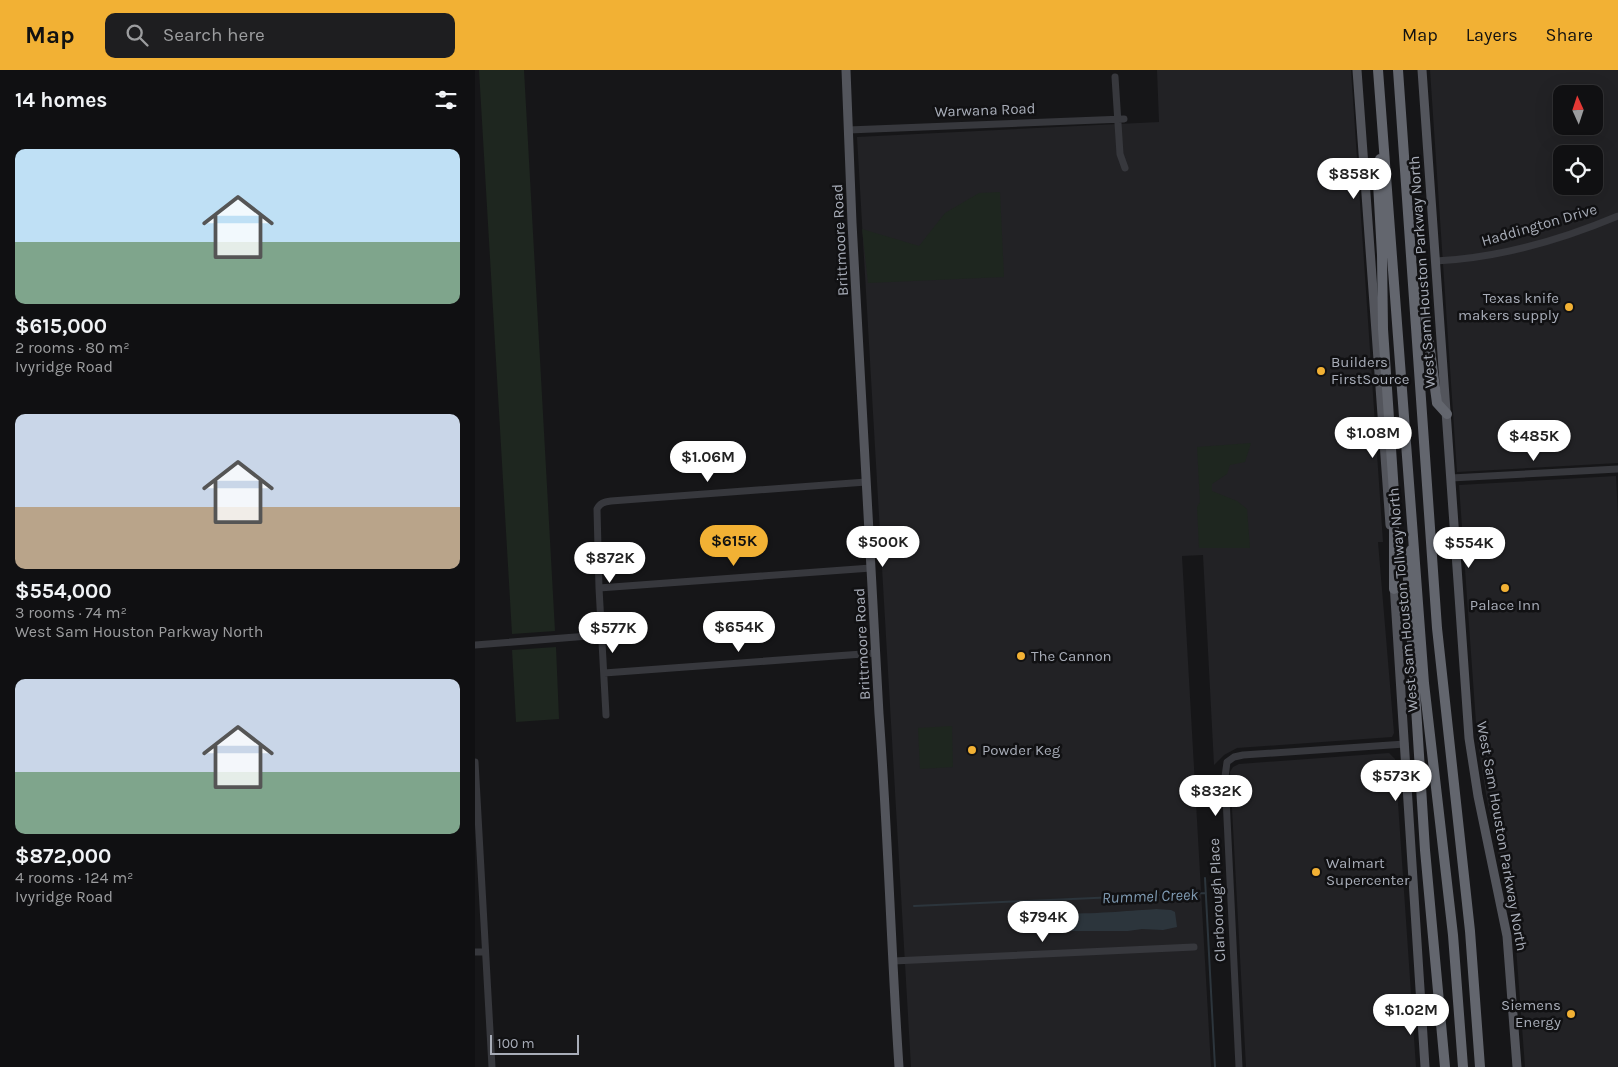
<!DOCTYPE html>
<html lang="en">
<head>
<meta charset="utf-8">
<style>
  body { margin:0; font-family:Karla,sans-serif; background:#1e1e20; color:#f1f3f6; height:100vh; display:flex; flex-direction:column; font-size:19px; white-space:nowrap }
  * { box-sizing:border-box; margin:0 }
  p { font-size:16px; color:#9c9d9f }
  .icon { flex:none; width:28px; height:28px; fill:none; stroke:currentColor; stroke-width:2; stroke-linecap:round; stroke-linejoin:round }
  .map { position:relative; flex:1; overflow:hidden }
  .panel { display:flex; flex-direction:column; background:#101012; width:475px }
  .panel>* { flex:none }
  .needle { width:32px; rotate:357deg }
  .tools { position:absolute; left:1078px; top:15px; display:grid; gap:10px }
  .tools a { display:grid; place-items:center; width:50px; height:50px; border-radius:10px; background:#101012; box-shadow:0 5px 20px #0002,0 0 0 1px #303032; font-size:25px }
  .scale { position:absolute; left:15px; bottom:12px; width:89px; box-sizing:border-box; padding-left:5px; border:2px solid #a8adb8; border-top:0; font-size:14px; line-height:18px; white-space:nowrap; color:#a8adb8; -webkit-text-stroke:4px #111113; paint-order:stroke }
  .price { position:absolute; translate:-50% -42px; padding:0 11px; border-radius:18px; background:#fff; color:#222; font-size:16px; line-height:32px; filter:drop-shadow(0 1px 2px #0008) }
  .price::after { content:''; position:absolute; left:50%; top:30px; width:15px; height:11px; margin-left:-8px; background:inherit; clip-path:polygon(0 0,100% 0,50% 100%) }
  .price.active { background:#f2b134; color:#111 }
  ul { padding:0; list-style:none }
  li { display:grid; align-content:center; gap:10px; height:265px; padding:0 15px }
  li span { display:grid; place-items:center; height:155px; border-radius:10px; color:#555 }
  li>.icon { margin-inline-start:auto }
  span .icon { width:90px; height:90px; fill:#fffc; stroke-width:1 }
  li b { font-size:21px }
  h2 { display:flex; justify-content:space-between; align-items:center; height:60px; padding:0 15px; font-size:21px }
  header { display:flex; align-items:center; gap:30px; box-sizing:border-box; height:70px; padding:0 25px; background:#f2b134; color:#111 }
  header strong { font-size:24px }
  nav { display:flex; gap:28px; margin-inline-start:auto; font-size:18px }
  .search { width:350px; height:45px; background:#1e1e20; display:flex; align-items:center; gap:12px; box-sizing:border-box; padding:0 18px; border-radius:10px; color:#9c9d9f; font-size:19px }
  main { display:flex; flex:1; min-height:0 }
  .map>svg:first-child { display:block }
</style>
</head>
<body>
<header>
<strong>Map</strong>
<div class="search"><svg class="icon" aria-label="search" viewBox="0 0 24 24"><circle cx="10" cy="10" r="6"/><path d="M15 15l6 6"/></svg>Search here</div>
<nav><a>Map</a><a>Layers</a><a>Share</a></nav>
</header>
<main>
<section class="panel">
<h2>14 homes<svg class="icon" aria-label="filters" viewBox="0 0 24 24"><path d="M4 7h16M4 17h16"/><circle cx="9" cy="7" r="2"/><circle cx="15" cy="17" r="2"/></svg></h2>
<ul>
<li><span style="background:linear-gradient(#bfe0f5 60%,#7fa58c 0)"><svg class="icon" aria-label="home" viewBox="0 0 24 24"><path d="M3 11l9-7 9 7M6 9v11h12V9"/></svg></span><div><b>$615,000</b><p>2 rooms · 80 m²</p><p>Ivyridge Road</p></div></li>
<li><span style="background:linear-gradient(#c9d6e8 60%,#b9a48a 0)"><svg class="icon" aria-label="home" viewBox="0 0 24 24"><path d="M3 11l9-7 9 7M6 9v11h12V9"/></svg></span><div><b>$554,000</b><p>3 rooms · 74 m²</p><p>West Sam Houston Parkway North</p></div></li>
<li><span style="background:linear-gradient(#c9d6e8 60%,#7fa58c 0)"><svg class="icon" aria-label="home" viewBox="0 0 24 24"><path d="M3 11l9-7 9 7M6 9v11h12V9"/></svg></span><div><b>$872,000</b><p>4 rooms · 124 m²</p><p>Ivyridge Road</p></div></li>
</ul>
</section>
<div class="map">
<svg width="1143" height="997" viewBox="0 0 1143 997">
  <rect width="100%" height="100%" fill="#161618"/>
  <path fill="#222225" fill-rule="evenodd" d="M682 0H876L908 472H903L919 663 917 667 762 678 749 685 739 695 728 485 707 486 736 997H436L382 67 684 52Z
    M955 0H1143V393L982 402ZM1086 24H1119V56H1086ZM1086 84H1119V116H1086Z
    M1141 406 1143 446V997H1050L1040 864 1011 724 1002 667 984 415Z
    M914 683 920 689 941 997H771L755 702 758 697 764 694Z"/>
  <path fill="#1e261f" d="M4 0H49L80 561 37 564Z
    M525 122 529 207 393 213 387 159 444 176 470 143 504 123Z
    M776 373 770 392 755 395 752 404 737 414V421L762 431 772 439 775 478H724L722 437 725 432 722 377Z
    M81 577 84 649 41 652 37 580Z
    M477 656 478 697 445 699 443 658Z"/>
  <path fill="#2c353c" d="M681 839 696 840 700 842 702 857 688 860 667 859 653 861H600L581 862C577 856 574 847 569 842L570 840C580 848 663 840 681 839Z"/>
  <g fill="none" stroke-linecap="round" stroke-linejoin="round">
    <path stroke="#2c353c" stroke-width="2" d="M730 808 740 997
      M439 836 731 823"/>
    <path stroke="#37383d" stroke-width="7" d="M640 7 645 84 650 98
      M373 60 649 49
      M961 191C1023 188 1086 170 1143 146
      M976 408 1143 399
      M124 518 396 498
      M0 575 126 565
      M129 603 401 583
      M131 645 124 518 122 439C125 433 129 432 136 431L391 412
      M0 692 17 997
      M0 882H10
      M418 891 719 877
      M764 997 750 707 752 692 759 687 768 685 930 674"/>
    <path stroke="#53555c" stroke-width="9" d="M371 0 377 153 404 644C413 762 416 880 424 997
      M882 0 915 455
      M947 0 994 668 1003 726 1032 866 1042 997
      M919 513 950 997"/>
    <path stroke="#63666e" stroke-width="10" d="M903 0 949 613 978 865 988 997
      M923 0 962 558 995 861 1005 997
      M905 89 903 113 907 185 908 259 919 423V519
      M938 215 948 227 962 333 972 344
      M936 480 932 494 950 780 970 997"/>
  </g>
  <g fill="#f2b134" stroke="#111113" stroke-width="2">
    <circle cx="1094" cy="237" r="5"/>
    <circle cx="846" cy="301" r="5"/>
    <circle cx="1030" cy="518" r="5"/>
    <circle cx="546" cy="586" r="5"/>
    <circle cx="497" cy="680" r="5"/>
    <circle cx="841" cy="802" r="5"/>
    <circle cx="1096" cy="944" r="5"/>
  </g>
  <g text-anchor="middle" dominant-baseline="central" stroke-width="5" stroke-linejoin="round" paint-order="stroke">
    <g font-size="15" fill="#a8adb8" stroke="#111113">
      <text transform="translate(510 40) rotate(-2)">Warwana Road</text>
      <text transform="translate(1064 155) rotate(-16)">Haddington Drive</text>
      <text transform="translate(365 170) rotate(-93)">Brittmoore Road</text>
      <text transform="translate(947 202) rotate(-94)">West Sam Houston Parkway North</text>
      <text transform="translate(928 530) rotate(-95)">West Sam Houston Tollway North</text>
      <text transform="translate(387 574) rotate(-93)">Brittmoore Road</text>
      <text transform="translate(1027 766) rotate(80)">West Sam Houston Parkway North</text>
      <text transform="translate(742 830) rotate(-93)">Clarborough Place</text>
    </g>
    <g font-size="15" fill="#a8adb8" stroke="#111113" text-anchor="start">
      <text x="1084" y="228" text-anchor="end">Texas knife<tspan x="1084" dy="17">makers supply</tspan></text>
      <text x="856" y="292">Builders<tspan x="856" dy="17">FirstSource</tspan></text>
      <text x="1030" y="535" text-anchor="middle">Palace Inn</text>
      <text x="556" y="586">The Cannon</text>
      <text x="507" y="680">Powder Keg</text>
      <text x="851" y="793">Walmart<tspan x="851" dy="17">Supercenter</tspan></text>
      <text x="1086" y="935" text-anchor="end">Siemens<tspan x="1086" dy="17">Energy</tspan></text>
    </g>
    <g font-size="16" font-style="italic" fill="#7f9bb3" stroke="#111113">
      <text transform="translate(675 826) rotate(-2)">Rummel Creek</text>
    </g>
  </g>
</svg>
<div class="tools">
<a><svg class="needle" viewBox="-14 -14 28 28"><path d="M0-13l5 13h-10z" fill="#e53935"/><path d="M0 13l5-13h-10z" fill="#9c9d9f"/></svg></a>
<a><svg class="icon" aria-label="locate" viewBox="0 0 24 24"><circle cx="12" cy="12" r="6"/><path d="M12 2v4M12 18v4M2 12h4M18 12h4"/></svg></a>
</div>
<div class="scale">100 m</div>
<b class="price" style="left:879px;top:130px">$858K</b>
<b class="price" style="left:898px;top:389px">$1.08M</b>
<b class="price" style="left:1059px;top:392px">$485K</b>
<b class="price" style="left:233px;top:413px">$1.06M</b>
<b class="price active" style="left:259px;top:497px">$615K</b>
<b class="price" style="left:408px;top:498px">$500K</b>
<b class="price" style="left:994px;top:499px">$554K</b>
<b class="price" style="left:135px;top:514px">$872K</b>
<b class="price" style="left:264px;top:583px">$654K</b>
<b class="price" style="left:138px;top:584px">$577K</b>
<b class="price" style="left:921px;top:732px">$573K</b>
<b class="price" style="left:741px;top:747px">$832K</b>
<b class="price" style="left:568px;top:873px">$794K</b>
<b class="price" style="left:936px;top:966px">$1.02M</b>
</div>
</main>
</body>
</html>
